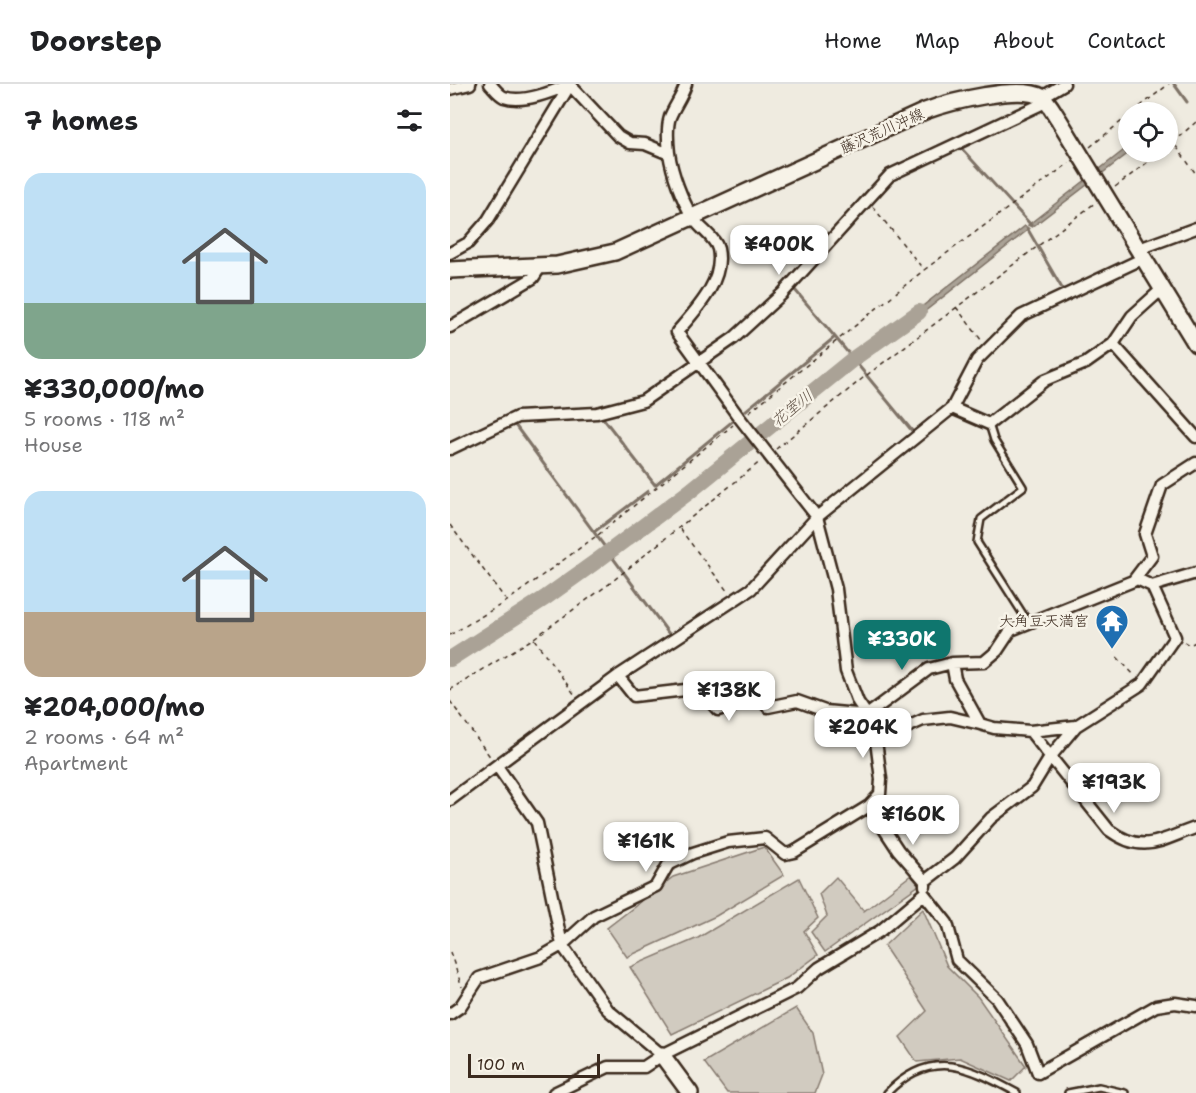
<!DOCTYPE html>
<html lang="en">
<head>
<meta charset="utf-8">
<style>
  body { margin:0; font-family:"Shantell Sans","Klee One",sans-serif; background:#f2f2f2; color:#202124; height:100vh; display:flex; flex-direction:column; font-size:22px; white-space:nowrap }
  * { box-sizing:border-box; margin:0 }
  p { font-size:20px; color:#757577 }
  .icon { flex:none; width:33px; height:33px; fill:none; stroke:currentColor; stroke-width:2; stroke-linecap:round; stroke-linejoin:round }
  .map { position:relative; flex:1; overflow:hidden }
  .side { display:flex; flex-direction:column; background:#fff; width:450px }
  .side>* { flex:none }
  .fabs { position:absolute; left:668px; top:18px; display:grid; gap:12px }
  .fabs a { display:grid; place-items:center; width:60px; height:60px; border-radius:50%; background:#fff; box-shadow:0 3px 9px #0003; font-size:30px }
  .scale { position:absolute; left:18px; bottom:15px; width:132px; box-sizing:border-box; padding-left:6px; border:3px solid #3b2a1e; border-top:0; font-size:16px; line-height:21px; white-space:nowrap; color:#3b2a1e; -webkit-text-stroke:4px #f7f3e8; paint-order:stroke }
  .price { position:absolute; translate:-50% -51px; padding:0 14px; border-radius:12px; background:#fff; color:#222; font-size:20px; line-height:39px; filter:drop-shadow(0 2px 3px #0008) }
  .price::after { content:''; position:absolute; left:50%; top:36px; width:18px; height:14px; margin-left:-9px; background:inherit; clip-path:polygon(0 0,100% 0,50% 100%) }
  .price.current { background:#0f766e; color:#fff }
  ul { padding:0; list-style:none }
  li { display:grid; align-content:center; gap:12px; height:318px; padding:0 24px }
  li span { display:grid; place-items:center; height:186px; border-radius:18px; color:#555 }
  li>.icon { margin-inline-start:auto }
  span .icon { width:108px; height:108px; fill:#fffc; stroke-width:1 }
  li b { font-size:26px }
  h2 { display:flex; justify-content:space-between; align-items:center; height:72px; padding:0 24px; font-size:26px }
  header { display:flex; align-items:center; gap:36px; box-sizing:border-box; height:84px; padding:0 30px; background:#fff; border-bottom:2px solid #e0e0e0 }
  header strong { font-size:28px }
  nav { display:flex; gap:33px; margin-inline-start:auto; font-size:21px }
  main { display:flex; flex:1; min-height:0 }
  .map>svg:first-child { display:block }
</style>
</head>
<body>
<header>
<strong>Doorstep</strong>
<nav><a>Home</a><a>Map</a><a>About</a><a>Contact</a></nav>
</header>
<main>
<section class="side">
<h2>7 homes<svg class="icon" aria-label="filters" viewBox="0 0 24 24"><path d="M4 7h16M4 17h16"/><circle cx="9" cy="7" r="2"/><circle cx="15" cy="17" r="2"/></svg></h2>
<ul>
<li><span style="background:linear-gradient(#bfe0f5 70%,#7fa58c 0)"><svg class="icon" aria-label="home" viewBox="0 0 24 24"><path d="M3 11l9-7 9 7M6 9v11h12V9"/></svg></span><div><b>¥330,000/mo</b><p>5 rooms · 118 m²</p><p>House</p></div></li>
<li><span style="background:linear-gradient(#bfe0f5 65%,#b9a48a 0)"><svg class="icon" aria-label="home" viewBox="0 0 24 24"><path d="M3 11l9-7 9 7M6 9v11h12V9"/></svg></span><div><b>¥204,000/mo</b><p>2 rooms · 64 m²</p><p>Apartment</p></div></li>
</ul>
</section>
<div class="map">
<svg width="746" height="1009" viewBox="0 0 746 1009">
  <rect width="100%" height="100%" fill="#efebe0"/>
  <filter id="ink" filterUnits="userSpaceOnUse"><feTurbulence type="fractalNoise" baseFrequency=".0167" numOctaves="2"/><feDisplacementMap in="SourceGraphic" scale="12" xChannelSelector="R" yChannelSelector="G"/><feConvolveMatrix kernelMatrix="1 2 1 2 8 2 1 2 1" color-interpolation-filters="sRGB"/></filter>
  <g filter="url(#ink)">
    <path fill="#d1cbc0" stroke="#867a6f" stroke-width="1.5" d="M314 763 334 791 266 832 177 873 157 844 223 793Z
      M461 791 469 801 375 868 361 848 377 832 369 810 386 793 414 827Z
      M349 794 368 834 354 847 368 871 337 894 222 950 180 883 248 854Z
      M473 825 497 882 528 913 576 982 561 997 510 974 467 978 450 953 477 927 434 862Z
      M346 924 363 949 372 991 365 1009H277L254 978Z"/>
    <path fill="#aaa296" stroke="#7e7266" stroke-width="1.5" d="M678 63V68H680L582 143 578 141Z
      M575 142 579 145 455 243 451 239Z"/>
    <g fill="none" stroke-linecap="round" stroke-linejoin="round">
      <path stroke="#7e7266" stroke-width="3" d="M724 0 737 18
        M512 65 581 141
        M577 144 613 206
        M345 206 385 253
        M153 334 205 401 385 253 463 348
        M65 341 219 550
        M144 448 198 407"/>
      <path stroke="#aaa296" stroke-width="16" d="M0 575 95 514 148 476 239 408 403 275 469 228"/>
      <g stroke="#3b2a1e" stroke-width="10">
        <path id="lane" d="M539 340 544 356 573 403 531 435 527 458 578 538
          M437 1009C482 963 519 983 567 1009
          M618 1009 649 1003 675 1009"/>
      </g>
      <g stroke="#3b2a1e" stroke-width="15">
        <path id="street" d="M40 0C44 4 49 11 54 13 73 20 104 7 121 0
          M120 1 168 52 180 59 195 60 219 70
          M0 5 20 0
          M592 13 614 0
          M689 165 746 144
          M0 169 18 159 38 136 120 1
          M0 243 83 194 91 182
          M663 260 746 353
          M502 324 539 340 595 296 636 279 663 260 682 232 712 205
          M0 365 67 333 147 329 193 317 284 254 332 210 440 91 596 18
          M702 502 746 489
          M502 579 505 595 530 640 544 644 580 647 659 746C693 771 710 756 745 744
          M168 592 184 612 244 605 252 608 268 626 310 613 318 623 347 617 375 627 417 631 479 585 502 579 534 578 547 567 561 546 683 497 702 472 695 450 712 401 746 379
          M580 647 626 642
          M426 657 473 636 500 633 530 640
          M47 682 87 739 112 861 158 926 212 971
          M0 716 168 592 301 505 367 433 502 324 527 276 571 232 694 174
          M419 722 448 766 475 797V802
          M475 797 505 774 541 734 582 703 601 672 626 642 692 600 725 553 702 502 687 495
          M0 930 10 923 29 894 91 873 112 861 144 832 206 802 218 781 243 769 278 758 315 754 335 770 344 768 419 722 430 710 431 695 426 657 417 631 408 618 396 587 386 505 367 433 288 332 227 248C245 227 275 197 268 165 265 153 249 144 243 134 232 116 222 90 219 69 218 60 217 42 220 33 225 21 232 13 236 0
          M104 1009 158 983H194L212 971 347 904 369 884 430 847 474 810 497 839 507 876 547 915 577 960 588 989 706 922 725 919 746 922"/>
      </g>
      <g stroke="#3b2a1e" stroke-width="20">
        <path id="secondary" d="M0 186 107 181 165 168 475 27C499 18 570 0 592 13 599 18 604 29 609 36L746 260
          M212 971 240 1009"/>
      </g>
      <path stroke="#3b2a1e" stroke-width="1.5" stroke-dasharray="4.5 4.5" stroke-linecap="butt" d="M683 28 719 0
        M746 38 723 58 746 90
        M640 63 678 32
        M717 63 723 58
        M665 103 711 68
        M423 123 474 186 619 79
        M506 223 532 257
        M299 328 474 186
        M326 365 413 294 645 119
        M0 441 56 516
        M230 445 278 508
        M148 451 283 341
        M0 551 57 517 145 453
        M84 555 125 611
        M734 558 739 561 746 558
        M667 573 685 592
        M0 606 84 554 159 500 311 377
        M0 617 41 674
        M0 868 12 903"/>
      <use href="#lane" stroke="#f7f3e8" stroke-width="5"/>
      <use href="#street" stroke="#f7f3e8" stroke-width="10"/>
      <use href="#secondary" stroke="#f7f3e8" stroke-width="15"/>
    </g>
  </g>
  <defs>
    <g id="temple-pin" transform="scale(1.725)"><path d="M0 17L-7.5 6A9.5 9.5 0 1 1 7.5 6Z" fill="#1f6fb2" stroke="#f7f3e8"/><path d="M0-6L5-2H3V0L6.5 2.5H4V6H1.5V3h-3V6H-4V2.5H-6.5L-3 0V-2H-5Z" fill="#fff"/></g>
  </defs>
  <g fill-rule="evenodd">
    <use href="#temple-pin" x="662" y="537"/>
  </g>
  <g text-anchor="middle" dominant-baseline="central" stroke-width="5" stroke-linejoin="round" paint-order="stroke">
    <g font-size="15" fill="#3b2a1e" stroke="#f7f3e8">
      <text transform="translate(432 47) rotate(-24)">藤沢荒川沖線</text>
    </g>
    <g font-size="15" fill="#3b2a1e" stroke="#f7f3e8" text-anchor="end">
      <text x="639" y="537">大角豆天満宮</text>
    </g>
    <g font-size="16" font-style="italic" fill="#625448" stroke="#f7f3e8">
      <text transform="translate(342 324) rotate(-39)">花室川</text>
    </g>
  </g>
</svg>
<div class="fabs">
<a><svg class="icon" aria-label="locate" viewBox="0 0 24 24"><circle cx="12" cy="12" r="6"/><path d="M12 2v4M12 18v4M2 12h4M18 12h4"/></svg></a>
</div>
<div class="scale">100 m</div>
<b class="price" style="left:329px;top:192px">¥400K</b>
<b class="price current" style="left:452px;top:587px">¥330K</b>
<b class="price" style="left:279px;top:638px">¥138K</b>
<b class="price" style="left:413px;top:675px">¥204K</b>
<b class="price" style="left:664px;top:730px">¥193K</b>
<b class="price" style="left:463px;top:762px">¥160K</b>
<b class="price" style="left:196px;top:789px">¥161K</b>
</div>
</main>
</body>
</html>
